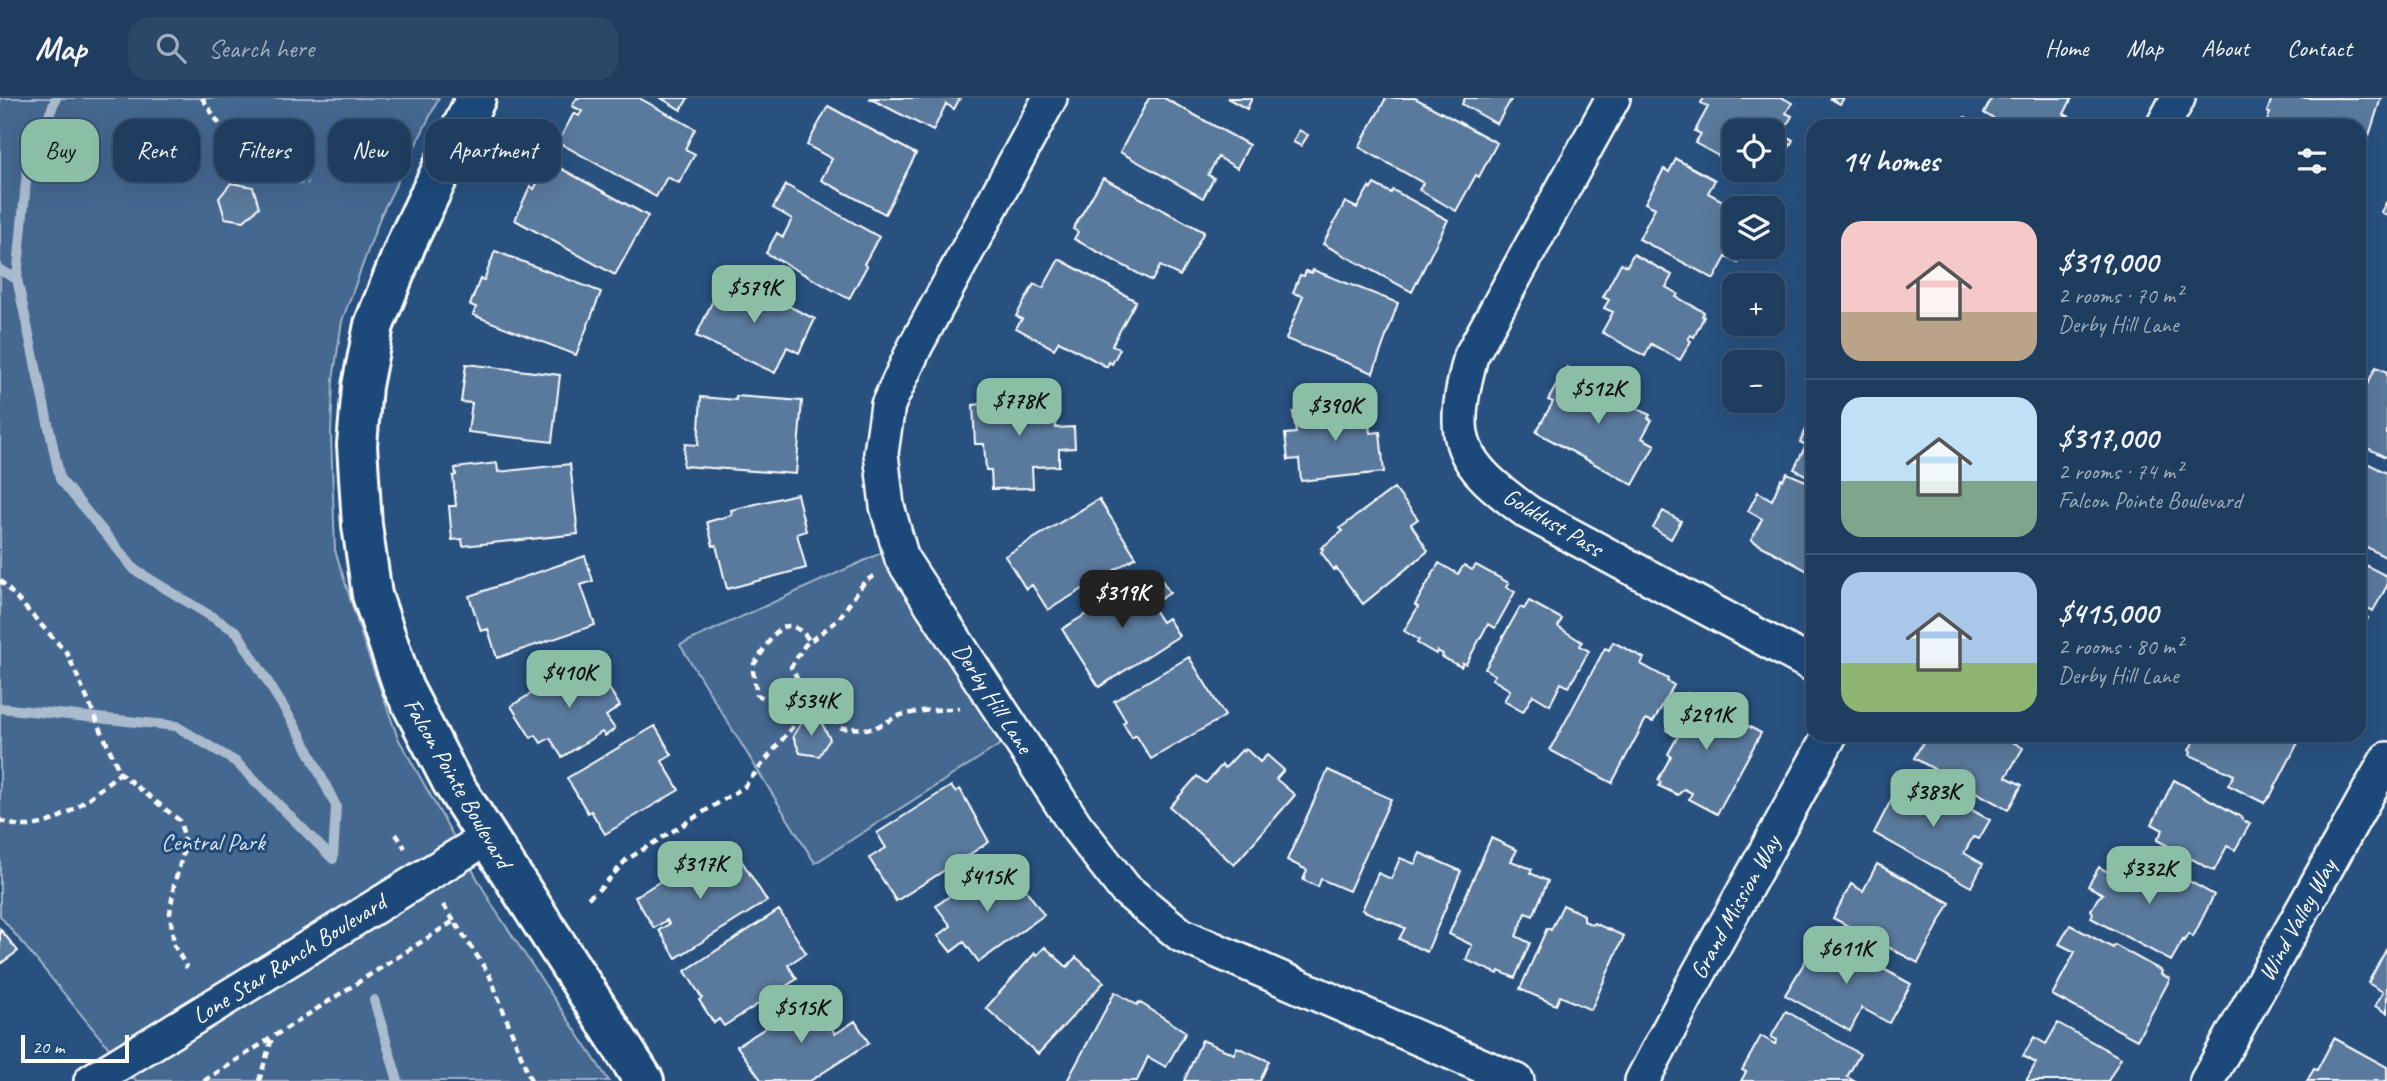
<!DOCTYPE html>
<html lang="en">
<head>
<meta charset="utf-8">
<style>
  body { margin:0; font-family:Caveat,sans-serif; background:#2b4868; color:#f1f3f6; height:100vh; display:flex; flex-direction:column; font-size:26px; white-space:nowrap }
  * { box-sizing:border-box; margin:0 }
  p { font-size:23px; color:#a1aebd }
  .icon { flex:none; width:38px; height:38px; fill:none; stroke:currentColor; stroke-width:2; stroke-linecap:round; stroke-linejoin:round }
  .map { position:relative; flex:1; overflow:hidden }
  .panel { position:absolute; left:1806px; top:21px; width:560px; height:623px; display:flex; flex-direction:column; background:#1e3d5f; border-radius:21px; box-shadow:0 7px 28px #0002,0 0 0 2px #3c5674 }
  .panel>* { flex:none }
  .guide { position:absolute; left:21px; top:21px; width:665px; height:63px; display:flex; gap:14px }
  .buttons { position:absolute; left:1722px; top:21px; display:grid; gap:14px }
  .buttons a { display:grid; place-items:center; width:63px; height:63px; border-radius:14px; background:#1e3d5f; box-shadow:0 7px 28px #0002,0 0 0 2px #3c5674; font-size:35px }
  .scale { position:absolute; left:21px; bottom:18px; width:108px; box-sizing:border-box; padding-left:7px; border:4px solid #fff; border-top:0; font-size:19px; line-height:24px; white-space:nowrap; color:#fff; -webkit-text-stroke:5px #1f4a7a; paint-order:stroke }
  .price { position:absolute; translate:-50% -60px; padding:0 16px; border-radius:14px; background:#8abfa5; color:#111; font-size:23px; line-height:46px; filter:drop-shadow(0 2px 4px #0008) }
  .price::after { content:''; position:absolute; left:50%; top:42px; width:21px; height:16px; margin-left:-10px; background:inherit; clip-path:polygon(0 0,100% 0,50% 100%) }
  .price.active { background:#222; color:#fff }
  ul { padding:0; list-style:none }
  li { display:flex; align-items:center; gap:21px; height:175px; padding:0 35px }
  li+li { border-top:2px solid #3c5674 }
  li span { display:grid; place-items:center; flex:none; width:196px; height:140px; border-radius:21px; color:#555 }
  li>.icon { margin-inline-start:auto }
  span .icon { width:84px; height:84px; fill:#fffc; stroke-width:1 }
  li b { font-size:30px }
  h2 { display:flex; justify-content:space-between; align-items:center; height:84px; padding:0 35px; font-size:30px }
  .chip { padding:0 24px; border-radius:21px; background:#1e3d5f; box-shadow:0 7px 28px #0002,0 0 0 2px #3c5674; font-size:24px; line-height:63px }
  .chip.active { background:#8abfa5; color:#111 }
  header { display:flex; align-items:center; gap:42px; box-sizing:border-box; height:98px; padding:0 35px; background:#1e3d5f; border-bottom:2px solid #3c5674 }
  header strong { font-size:33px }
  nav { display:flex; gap:38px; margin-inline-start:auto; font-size:24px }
  .search { width:490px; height:63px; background:#2b4868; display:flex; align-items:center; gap:18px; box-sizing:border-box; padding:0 24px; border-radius:21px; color:#a1aebd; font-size:26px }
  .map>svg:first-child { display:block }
</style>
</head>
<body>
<header>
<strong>Map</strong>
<div class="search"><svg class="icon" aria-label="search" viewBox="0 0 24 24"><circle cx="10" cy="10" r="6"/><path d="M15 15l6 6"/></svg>Search here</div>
<nav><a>Home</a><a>Map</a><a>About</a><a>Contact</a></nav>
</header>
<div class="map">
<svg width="2387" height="983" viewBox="0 0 2387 983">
  <rect width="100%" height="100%" fill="#28517f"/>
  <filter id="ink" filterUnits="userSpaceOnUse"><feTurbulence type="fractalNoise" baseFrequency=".0143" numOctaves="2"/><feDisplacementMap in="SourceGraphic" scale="14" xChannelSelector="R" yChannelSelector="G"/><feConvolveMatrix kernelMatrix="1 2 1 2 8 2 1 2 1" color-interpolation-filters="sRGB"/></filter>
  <g filter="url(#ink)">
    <path fill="#446890" stroke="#a2b4c8" stroke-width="2" d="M0 0H439L381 117 342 223 333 282 331 337 335 452 365 548 398 640 494 810 609 983H136L0 818Z
      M883 454 895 478 1001 646 815 765 680 547Z"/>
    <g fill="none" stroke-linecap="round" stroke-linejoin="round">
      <path stroke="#aabbcd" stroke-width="10" d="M56 0 27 73 17 181 60 381 135 472 237 534 300 636 336 708 333 761
        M0 172 17 181
        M0 610 176 628 236 664 333 761
        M374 902 398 983"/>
    </g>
    <path fill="#5a7a9d" stroke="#fff" stroke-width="2" d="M577 0H639L695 31 685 51 695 56 679 85 667 79 656 99 558 44 574 15 579 18 582 13 572 8Z
      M661 0H688L681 12Z
      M869 0H960L954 11 946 6 933 33Z
      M1149 0H1164L1249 47 1237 70 1218 59 1208 77 1214 80 1203 100 1120 54Z
      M1227 0H1252L1247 11Z
      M1386 0H1415L1497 45 1479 79 1476 77 1456 113 1419 92 1423 85 1359 49Z
      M1465 0H1512L1497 26 1462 6Z
      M1704 0H1783L1792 5 1786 15 1792 18 1782 36 1793 42 1783 61 1773 55V33H1734V60L1731 65 1695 45 1701 36 1695 33 1708 9 1701 5Z
      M1829 0H1844L1840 6Z
      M1992 0H2072L2064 16 2074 21 2071 28H2007L1984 15Z
      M2272 0H2381L2366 47 2359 44V28H2283L2267 23 2270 15 2267 14Z
      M828 8 916 56 885 116 821 82 832 61 807 47Z
      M1965 19 1983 28H1961Z
      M1299 32 1308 37 1301 48 1293 44Z
      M1676 61 1715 82 1708 95 1723 103 1721 106 1734 113V149H1747L1738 165 1726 159 1714 181 1639 141 1655 110 1645 105 1664 71 1669 74Z
      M549 64 648 118 615 177 515 122 530 88 534 91Z
      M1103 80 1204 134 1180 178 1160 168 1152 183 1074 141 1078 134 1073 131Z
      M231 85 253 89 259 109 244 123 225 120 219 100Z
      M1374 86 1391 95 1393 92 1448 122 1412 194 1323 146 1345 104 1357 110 1369 89 1371 91Z
      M786 87 879 139 864 166 867 168 849 201 766 155 777 135 783 139 792 121 773 110Z
      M2387 103V118L2381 114Z
      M495 153 601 194 576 257 473 217 476 209 470 207 480 181 484 182Z
      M1633 156 1672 177 1666 189 1678 196 1676 199 1704 214 1702 218 1704 219 1694 239 1691 237 1688 241 1691 243 1680 262 1651 246 1645 258 1602 234 1613 214 1604 210 1609 202 1603 199 1621 165 1627 168Z
      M1059 161 1136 203 1112 247 1120 251 1112 266 1109 264 1107 269 1059 243 1054 251 1016 230 1022 221 1016 218 1034 186 1043 190Z
      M1313 172 1398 205 1373 275 1286 241 1303 198 1293 195 1300 177 1304 178 1306 173 1312 175Z
      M725 177 815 221 799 255 787 249 775 275 696 238Z
      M466 266 560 277 552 344 468 334 472 305 461 304Z
      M1567 269 1626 301 1625 304 1650 317 1648 320 1652 322 1642 340 1655 347 1633 387 1536 334 1553 304 1548 302Z
      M2376 269 2387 274V360L2359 346V302Z
      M736 298 802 303 796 376 683 368 685 346 698 347 701 299 736 302Z
      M1054 298 1056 330 1074 329 1075 350 1059 351V368L1032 369 1033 390 992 391 991 372H986L984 346H975L973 307 982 306V302Z
      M1365 305 1367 326 1369 325 1370 335 1380 334 1384 374 1301 383 1299 361 1288 362 1285 336 1296 335 1293 314Z
      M1813 317V381L1794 371 1806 347 1800 344Z
      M2359 361 2387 375V460L2359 445Z
      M497 365 498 374 570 366 578 436 463 448 462 441 452 442 449 408H456L453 378 456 377 455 370Z
      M1787 375 1813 386V476L1751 442 1762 421 1748 413 1758 394 1772 402 1781 381 1783 382Z
      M1394 390 1418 421 1411 426 1428 453 1363 506 1336 470 1334 472 1321 454 1323 451 1321 450 1343 433 1340 430Z
      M797 396 806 433 797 436 806 470 727 491 716 447 713 448 707 424 732 417 731 412Z
      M1099 401 1136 459 1048 512 1032 487 1026 491 1005 458Z
      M1663 413 1681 423 1671 441 1653 430Z
      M585 458 593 483 581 487 595 527 497 560 488 531 481 533 469 498Z
      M2359 464 2387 478V488L2373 513 2362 507 2359 513Z
      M1439 465 1458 476 1464 467 1472 472 1476 467 1509 485 1506 489 1515 494 1495 530 1488 526 1466 566 1463 565 1461 569 1442 559 1443 556 1437 553 1436 556 1417 545 1419 542 1404 533 1418 509 1415 507Z
      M1156 473 1170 495 1151 507 1162 524 1168 520 1179 538 1099 589 1062 531Z
      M1529 503 1562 521 1558 529 1582 544 1580 548 1589 553 1569 589 1561 585 1550 607 1533 597 1523 614 1504 603 1510 592 1492 581 1495 577 1485 571 1520 509 1524 511Z
      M2359 515 2368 520 2359 537Z
      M1613 544 1644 560 1641 566 1668 581 1667 583 1674 587 1653 624 1646 621 1612 685 1550 652 1605 550 1609 552Z
      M1189 559 1225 618 1151 661 1136 637 1132 640 1123 625 1126 623 1114 603Z
      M592 563 620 608 606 618 615 631 605 638 602 634 562 659 550 640 541 645 536 637 531 640 511 608 566 574 569 578Z
      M1687 595 1698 601 1700 598 1733 616 1731 619 1761 635 1717 716 1689 701 1692 695 1684 691 1678 697 1659 688 1661 684 1658 682 1671 658 1668 656 1678 638 1666 632Z
      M802 624H821L830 641 819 658 800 655 793 638Z
      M655 628 672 657 662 663 679 692 605 736 591 713 588 715 567 680Z
      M1927 637H2001L2023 650 2006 679 2022 687 2008 712 1914 660Z
      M2197 637H2302L2271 697 2264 705 2228 687 2234 677 2190 657 2191 653 2189 652Z
      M1246 651 1260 664 1267 657 1284 672 1276 681 1295 697 1234 767 1170 709 1197 678 1206 685 1222 667 1225 670 1242 652 1244 654Z
      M1328 672 1391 701 1349 793 1321 781 1318 789 1303 782 1307 772 1287 762Z
      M1905 675 1990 722 1979 741 1973 739 1964 755 1983 766 1971 789 1874 735Z
      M2174 682 2243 720 2242 722 2250 726 2235 752 2227 748 2214 773 2157 742 2163 732 2152 726Z
      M951 688 955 694 960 691 989 744 896 803 869 760 886 750 877 735Z
      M1491 740 1517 752 1511 763 1532 771 1530 775 1548 783 1533 818 1526 815 1516 838 1530 845 1515 880 1499 873 1498 876 1466 862 1472 847 1449 836Z
      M719 751 731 769 741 762 767 803 676 860 659 832 669 826 667 822 654 830 635 799 691 764 693 767Z
      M1420 755 1461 773 1427 854 1399 841 1405 830 1362 812 1378 775 1391 781 1400 760 1415 766Z
      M2124 757 2174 784 2178 777 2214 797 2193 839 2188 836 2184 843 2183 842 2171 863 2091 820 2093 815 2091 812 2098 800 2103 796 2088 788 2099 769 2113 777Z
      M994 765 1013 791 1021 785 1044 817 979 864 964 844 951 854 938 838 951 828 936 808Z
      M1877 766 1950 805 1918 865 1833 820 1851 786 1863 793Z
      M1563 807 1584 817V823L1593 827 1594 825 1624 838 1591 912 1560 898 1556 907 1520 891 1547 830 1551 832Z
      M779 812 806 855 788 867 797 881 724 928 719 921 714 925 699 902 702 900 685 873Z
      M2070 827 2113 850 2115 847 2162 873 2161 876 2170 881 2137 942 2052 897 2075 854 2059 846Z
      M0 831 18 853 0 866Z
      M1821 837 1911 886 1889 925 1862 910 1850 933 1785 897Z
      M1045 849 1067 869 1076 859 1104 884 1038 956 986 910 1035 855 1037 857Z
      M2387 850V915L2375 908 2383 894 2368 885Z
      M1115 894 1137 907 1139 904 1186 934 1166 969 1148 959 1137 983H1067Z
      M818 897 830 916 825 919 835 936 855 923 869 945 810 983H762L737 948Z
      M1786 913 1860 956 1847 979 1854 983H1741L1746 974 1742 972 1761 938 1775 946 1777 942 1771 939Z
      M2058 925 2121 960 2108 983H2026L2036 965 2023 958 2034 939 2046 946Z
      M2334 940 2387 969V983H2307L2314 971 2317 972Z
      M1202 942 1234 956 1237 949 1269 963 1260 983H1184Z"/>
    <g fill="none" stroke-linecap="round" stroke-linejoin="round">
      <g stroke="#fff" stroke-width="38">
        <path id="street" d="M1050 0 915 249 888 307 881 355 887 408 902 461 1076 728 1125 791 1181 837 1517 983
          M1613 0 1471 258C1448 344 1458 364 1529 415L1813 567
          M2163 28 2178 0
          M91 983 487 740
          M1642 983 1688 895 1830 637
          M2207 983 2387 661"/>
      </g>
      <g stroke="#fff" stroke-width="44">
        <path id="secondary" d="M476 0 407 144 374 227 362 288 357 347 362 427 372 497 403 589 452 684 644 983"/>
      </g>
      <path stroke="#fff" stroke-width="4.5" stroke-dasharray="7 5" stroke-linecap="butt" d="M202 0 247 67 271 77 308 85
        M874 478 865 483 838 522 805 547 791 569 799 584 841 630 872 631 901 617 922 613 960 610
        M0 482 67 555 120 675 179 722 184 737 183 756 174 787 170 815 174 847 187 870
        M807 593C791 607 776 606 757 597L753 573 754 566C771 544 782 507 810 543
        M0 722C46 744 86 701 120 675
        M396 736 405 750
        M588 800 602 789 626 762 744 689 815 601
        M443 807 454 823
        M204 983 454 823 489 876 531 983
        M259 983 272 940"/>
      <use href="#street" stroke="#1f4a7a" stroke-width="33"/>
      <use href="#secondary" stroke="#1f4a7a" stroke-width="38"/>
    </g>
  </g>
  <g text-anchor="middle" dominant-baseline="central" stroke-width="6" stroke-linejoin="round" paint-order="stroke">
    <g font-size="24" fill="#fff" stroke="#1f4a7a">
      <text transform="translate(1553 424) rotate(31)">Golddust Pass</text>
      <text transform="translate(993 600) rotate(57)">Derby Hill Lane</text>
      <text transform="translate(458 685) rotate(60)">Falcon Pointe Boulevard</text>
      <text transform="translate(1735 809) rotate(-61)">Grand Mission Way</text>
      <text transform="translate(2297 822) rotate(-61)">Wind Valley Way</text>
      <text transform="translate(289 861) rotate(-32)">Lone Star Ranch Boulevard</text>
    </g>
    <g font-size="24" fill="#dae1e9" stroke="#1f4a7a">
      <text x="213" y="744">Central Park</text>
    </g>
  </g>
</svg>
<div class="buttons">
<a><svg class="icon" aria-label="locate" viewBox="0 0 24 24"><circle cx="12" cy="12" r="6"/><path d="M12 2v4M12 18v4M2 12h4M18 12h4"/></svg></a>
<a><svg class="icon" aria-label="layers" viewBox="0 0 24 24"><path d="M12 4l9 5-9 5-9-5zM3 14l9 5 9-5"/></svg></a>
<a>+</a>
<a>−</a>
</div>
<div class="scale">20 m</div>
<b class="price" style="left:754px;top:227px">$579K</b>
<b class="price" style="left:1598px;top:328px">$512K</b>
<b class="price" style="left:1019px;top:340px">$778K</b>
<b class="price" style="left:1335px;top:345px">$390K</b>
<b class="price active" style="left:1122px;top:532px">$319K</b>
<b class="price" style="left:569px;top:612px">$410K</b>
<b class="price" style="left:811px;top:640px">$534K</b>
<b class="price" style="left:1706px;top:654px">$291K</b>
<b class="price" style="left:1933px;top:731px">$383K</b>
<b class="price" style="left:700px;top:803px">$317K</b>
<b class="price" style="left:2149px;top:808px">$332K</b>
<b class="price" style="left:987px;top:816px">$415K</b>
<b class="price" style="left:1846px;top:888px">$611K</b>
<b class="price" style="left:801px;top:947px">$515K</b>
<div class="guide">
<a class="chip active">Buy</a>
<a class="chip">Rent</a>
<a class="chip">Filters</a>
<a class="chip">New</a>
<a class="chip">Apartment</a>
</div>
<section class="panel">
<h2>14 homes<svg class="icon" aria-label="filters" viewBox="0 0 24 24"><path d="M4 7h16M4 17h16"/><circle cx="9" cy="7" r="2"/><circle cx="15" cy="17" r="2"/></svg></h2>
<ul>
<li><span style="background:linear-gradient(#f6c9c9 65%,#b9a48a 0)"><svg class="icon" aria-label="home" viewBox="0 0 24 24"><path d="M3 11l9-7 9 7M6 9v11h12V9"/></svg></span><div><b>$319,000</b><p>2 rooms · 70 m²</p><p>Derby Hill Lane</p></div></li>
<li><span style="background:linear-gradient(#bfe0f5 60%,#7fa58c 0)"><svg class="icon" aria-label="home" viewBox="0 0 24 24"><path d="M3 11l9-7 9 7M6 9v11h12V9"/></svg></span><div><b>$317,000</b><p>2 rooms · 74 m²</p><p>Falcon Pointe Boulevard</p></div></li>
<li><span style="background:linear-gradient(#a9c7e8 65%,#8fb573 0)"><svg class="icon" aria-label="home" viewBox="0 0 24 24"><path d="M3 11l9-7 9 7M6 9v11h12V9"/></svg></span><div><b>$415,000</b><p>2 rooms · 80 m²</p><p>Derby Hill Lane</p></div></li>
</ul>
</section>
</div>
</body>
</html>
